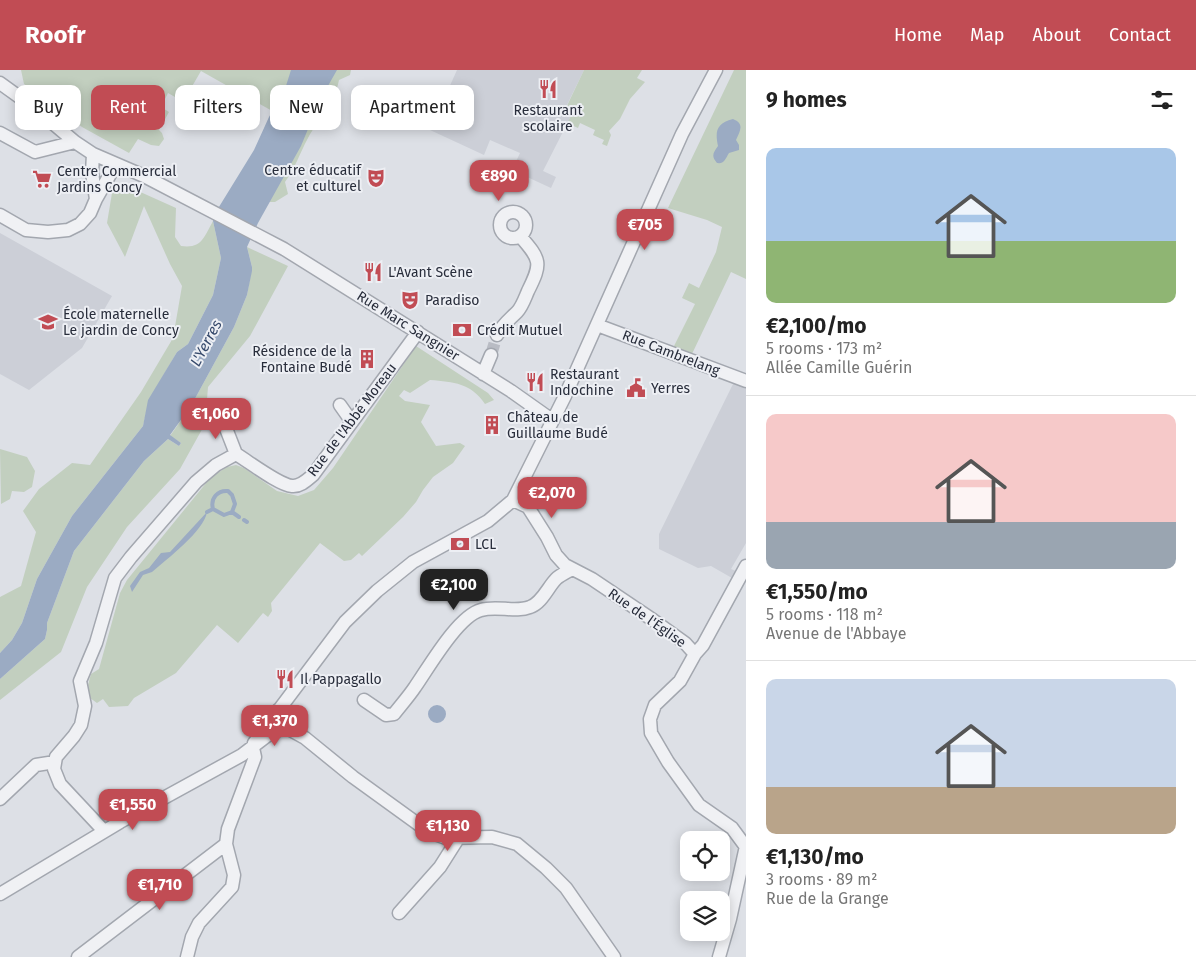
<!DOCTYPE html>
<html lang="en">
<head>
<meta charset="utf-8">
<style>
  body { margin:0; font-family:"Fira Sans",sans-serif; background:#f6f6f6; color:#222; height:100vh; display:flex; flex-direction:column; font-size:19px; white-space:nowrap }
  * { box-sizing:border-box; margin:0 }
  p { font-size:16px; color:#767676 }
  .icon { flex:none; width:28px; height:28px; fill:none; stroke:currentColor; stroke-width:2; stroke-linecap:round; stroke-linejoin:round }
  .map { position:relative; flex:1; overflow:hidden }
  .sheet { display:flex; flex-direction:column; background:#fff; width:450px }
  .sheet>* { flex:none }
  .guide { position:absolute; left:15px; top:15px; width:475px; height:45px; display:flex; gap:10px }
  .buttons { position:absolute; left:680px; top:761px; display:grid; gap:10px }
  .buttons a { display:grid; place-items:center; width:50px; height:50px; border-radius:10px; background:#fff; box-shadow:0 2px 12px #0003; font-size:25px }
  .price { position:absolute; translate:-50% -42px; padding:0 11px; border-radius:10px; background:#c14c54; color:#fff; font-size:16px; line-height:32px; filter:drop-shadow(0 1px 2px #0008) }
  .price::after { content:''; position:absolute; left:50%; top:30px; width:15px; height:11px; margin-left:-8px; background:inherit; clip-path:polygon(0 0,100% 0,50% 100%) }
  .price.on { background:#222; color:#fff }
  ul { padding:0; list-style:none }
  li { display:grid; align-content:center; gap:10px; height:265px; padding:0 20px }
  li+li { border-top:1px solid #e0e0e0 }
  li span { display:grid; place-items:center; height:155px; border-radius:10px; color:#555 }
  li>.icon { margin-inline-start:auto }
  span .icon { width:90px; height:90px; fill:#fffc; stroke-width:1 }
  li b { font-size:21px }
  h2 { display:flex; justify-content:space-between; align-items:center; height:60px; padding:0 20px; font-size:21px }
  .chip { padding:0 18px; border-radius:10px; background:#fff; box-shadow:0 2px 12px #0003; font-size:18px; line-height:45px }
  .chip.on { background:#c14c54; color:#fff }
  header { display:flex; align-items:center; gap:30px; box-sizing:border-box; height:70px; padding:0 25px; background:#c14c54; color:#fff }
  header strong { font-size:24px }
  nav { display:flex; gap:28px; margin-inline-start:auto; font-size:18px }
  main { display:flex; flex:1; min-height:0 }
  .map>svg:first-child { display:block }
</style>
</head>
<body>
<header>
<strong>Roofr</strong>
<nav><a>Home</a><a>Map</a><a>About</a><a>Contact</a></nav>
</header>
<main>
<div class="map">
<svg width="746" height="887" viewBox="0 0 746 887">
  <rect width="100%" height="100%" fill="#dde0e6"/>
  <path fill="#cccfd7" d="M457 0H584L564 41 571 46 543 101 556 107 551 118 512 100 520 83 490 70 484 85 430 60Z
    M0 163 112 226 82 278 29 320 0 304Z
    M734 312 746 317V473L731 499 736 501 732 508 711 496 698 498 659 479V464Z"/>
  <path fill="#c2cfbf" d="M21 0H296L274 42 201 1 187 25 179 21 175 27 168 23 161 37 169 42 159 60 162 63 164 69 159 76 151 75 138 69 129 83 82 57 24 14Z
    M325 0H351L350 5 339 10C335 32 319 48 308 68 300 83 295 98 285 112L288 124 275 132H264Z
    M584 0H642L637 8 645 12 630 29 620 49 609 61 611 65 607 76 602 74 604 70 593 65 595 60 580 53 578 58 567 53 571 46 564 42Z
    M734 0H746V209L731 202 691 286 673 278 695 234 682 228 689 213 699 218 716 182 722 157 707 150 668 138Z
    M127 116 176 138 175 167 181 176C202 179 204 167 213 151L221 188 213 225 188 274 177 282 149 330 143 356 72 446 37 509 22 553 12 570 0 583V527L21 516 36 462 23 441 39 419 72 393 90 395 141 322 173 268 182 216 170 194 144 136 125 187 107 153 112 123Z
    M247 177 288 196 250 266 208 317 205 354 180 399 127 457 87 517 61 582 0 630V609L45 569 47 560V553L74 481 144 391 168 369 179 376 181 373 170 366 191 336 234 257 247 225 252 197Z
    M416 276 488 323 494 330 485 334C471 313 454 312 430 310L410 323 404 320 399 326 405 331 430 335 421 352 436 376 460 373 465 376 453 393 433 407 423 420 416 432 403 447 362 486 359 483 351 490 344 491 320 473 271 533 272 541 268 547 263 543 238 573 217 555 176 603 134 628 128 636 109 637 103 629 97 633 90 628 88 615 91 604 99 599 120 523 127 510 211 407 227 397 236 395 244 398 277 421 298 426 314 420 333 398Z
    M0 379 27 387 35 401 32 417 24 422 12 421 10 429 1 434Z"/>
  <path fill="#9babc3" d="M291 0H337L320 30 301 76 258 153 247 177 252 197V201L247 225 234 257 191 336 170 365 181 373 179 376 168 369 144 391 74 481 47 553V560L45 569 0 609V583L12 570 22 553 37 509 72 446 143 356 148 330 177 282 188 274 213 225 221 188 213 151 214 145 254 80 269 47 285 19Z
    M733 49C745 54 740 61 736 70L739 75V80L729 83C725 89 725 94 717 93 711 86 713 83 718 76 715 62 716 53 733 49Z
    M207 442C204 461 167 489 152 502L143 505 132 522 130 516 140 502 149 498 161 483 170 482Z
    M428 644a9 9 0 1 1 18 0a9 9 0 1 1-18 0Z"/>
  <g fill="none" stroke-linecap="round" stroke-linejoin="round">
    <path stroke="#9babc3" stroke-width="4" d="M213 439C210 428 218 420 228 421L232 425 235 434 232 442
      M207 442 213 439 224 445 232 442 239 447
      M244 450 247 452"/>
    <path stroke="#b9bcc4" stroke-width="12" stroke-dasharray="12 6" stroke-linecap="butt" d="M491 285 497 265"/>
    <g stroke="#a3a7af" stroke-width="15">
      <path id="minor" d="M0 13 36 39 75 72 93 84 144 106 284 179 511 321 552 350
        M0 63 35 82 75 72
        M93 84 92 103 96 129
        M500 155a13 13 0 1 1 26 0a13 13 0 1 1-26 0Z
        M0 145 26 160 48 162 68 160 80 154 90 143 96 129 116 94
        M597 255 746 311
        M497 265C502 255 509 250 517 242 522 237 525 228 528 221 542 193 541 190 520 166
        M483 304 491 285
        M340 335 352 352
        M222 348 236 384
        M513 430 528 437 547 467 556 485 565 495 592 509 653 550 685 573 695 584 680 611 655 635 650 649 651 663 668 692 699 735 732 758 746 777
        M695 584 703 575 746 496
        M364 630 386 645 394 644C401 635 409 626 415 617 429 597 458 546 481 540 497 535 515 543 530 537 542 533 548 517 556 509 560 505 567 502 572 499
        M278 640 279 647 285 657 305 668 353 707 429 762 446 768 492 767 517 774 546 798 566 818 614 887
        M253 678 254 673 345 552 377 521 413 492 488 451 513 430 565 326 682 64 716 0
        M0 729 36 695 55 692
        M104 761 60 714 54 699 56 687 74 666 81 655 85 636 80 611 96 573 115 508 131 487 196 412 216 395 236 384C248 391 279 415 292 416 300 417 307 410 313 405L418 262
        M0 824 120 752 242 685 268 665 285 657
        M399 843 440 797 459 767
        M78 887 226 774
        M187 887 192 867 199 853 232 817 234 805 226 774 228 759 255 687 253 678
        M719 887 730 849 746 776"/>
    </g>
    <use href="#minor" stroke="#f0f1f4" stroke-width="12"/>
  </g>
  <defs>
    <g id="restaurant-bare" transform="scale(1.5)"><path d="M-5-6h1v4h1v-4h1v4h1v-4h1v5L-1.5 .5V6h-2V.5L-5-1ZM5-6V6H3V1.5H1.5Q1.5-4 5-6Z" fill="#c14c54" stroke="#edeff4" stroke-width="2.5" paint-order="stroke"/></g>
    <g id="theatre-bare" transform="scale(1.5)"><path d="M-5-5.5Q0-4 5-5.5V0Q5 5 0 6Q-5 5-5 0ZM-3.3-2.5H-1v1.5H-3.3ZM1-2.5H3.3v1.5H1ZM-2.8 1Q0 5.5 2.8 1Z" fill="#c14c54" stroke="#edeff4" stroke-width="2.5" paint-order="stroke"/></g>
    <g id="supermarket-bare" transform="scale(1.5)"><path d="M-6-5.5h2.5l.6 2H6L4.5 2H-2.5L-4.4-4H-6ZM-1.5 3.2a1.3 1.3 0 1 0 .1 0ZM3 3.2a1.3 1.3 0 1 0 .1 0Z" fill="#c14c54" stroke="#edeff4" stroke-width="2.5" paint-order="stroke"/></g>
    <g id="school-bare" transform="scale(1.5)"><path d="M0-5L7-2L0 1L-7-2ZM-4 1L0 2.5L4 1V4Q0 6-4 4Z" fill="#c14c54" stroke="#edeff4" stroke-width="2.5" paint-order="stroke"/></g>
    <g id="bank-bare" transform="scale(1.5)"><path d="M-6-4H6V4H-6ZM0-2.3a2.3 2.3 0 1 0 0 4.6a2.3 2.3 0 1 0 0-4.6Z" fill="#c14c54" stroke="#edeff4" stroke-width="2.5" paint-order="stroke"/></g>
    <g id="building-bare" transform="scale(1.5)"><path d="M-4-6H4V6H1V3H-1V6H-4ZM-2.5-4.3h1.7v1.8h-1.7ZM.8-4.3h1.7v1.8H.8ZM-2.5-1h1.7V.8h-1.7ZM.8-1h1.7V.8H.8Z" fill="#c14c54" stroke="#edeff4" stroke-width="2.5" paint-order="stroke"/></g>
    <g id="civic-bare" transform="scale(1.5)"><path d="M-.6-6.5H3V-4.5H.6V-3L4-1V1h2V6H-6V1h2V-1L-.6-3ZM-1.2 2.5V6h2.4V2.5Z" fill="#c14c54" stroke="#edeff4" stroke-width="2.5" paint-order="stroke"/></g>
  </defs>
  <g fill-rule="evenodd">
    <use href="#restaurant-bare" x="548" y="19"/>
    <use href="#theatre-bare" x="376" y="108"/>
    <use href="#supermarket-bare" x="42" y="109"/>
    <use href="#restaurant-bare" x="373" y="202"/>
    <use href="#theatre-bare" x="410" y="230"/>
    <use href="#school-bare" x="48" y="252"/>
    <use href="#bank-bare" x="462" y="260"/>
    <use href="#building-bare" x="367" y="289"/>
    <use href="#restaurant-bare" x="535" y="312"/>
    <use href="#civic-bare" x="636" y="318"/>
    <use href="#building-bare" x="492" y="355"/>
    <use href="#bank-bare" x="460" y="474"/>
    <use href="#restaurant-bare" x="285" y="609"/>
  </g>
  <g text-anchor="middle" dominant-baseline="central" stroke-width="4" stroke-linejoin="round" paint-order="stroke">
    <g font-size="14" fill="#282d3b" stroke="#edeff4" text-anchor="start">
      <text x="548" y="40" text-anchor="middle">Restaurant<tspan x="548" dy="16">scolaire</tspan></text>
      <text x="361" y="100" text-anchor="end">Centre éducatif<tspan x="361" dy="16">et culturel</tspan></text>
      <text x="57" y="101">Centre Commercial<tspan x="57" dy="16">Jardins Concy</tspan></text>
      <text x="388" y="202">L'Avant Scène</text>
      <text x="425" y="230">Paradiso</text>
      <text x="63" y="244">École maternelle<tspan x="63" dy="16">Le jardin de Concy</tspan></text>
      <text x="477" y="260">Crédit Mutuel</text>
      <text x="352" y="281" text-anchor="end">Résidence de la<tspan x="352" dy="16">Fontaine Budé</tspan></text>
      <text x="550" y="304">Restaurant<tspan x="550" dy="16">Indochine</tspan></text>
      <text x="651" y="318">Yerres</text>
      <text x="507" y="347">Château de<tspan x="507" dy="16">Guillaume Budé</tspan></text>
      <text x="475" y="474">LCL</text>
      <text x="300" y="609">Il Pappagallo</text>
    </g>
    <g font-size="14" fill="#282d3b" stroke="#edeff4">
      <text transform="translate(408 256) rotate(32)">Rue Marc Sangnier</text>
      <text transform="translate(671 283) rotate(21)">Rue Cambrelang</text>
      <text transform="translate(352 350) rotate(-53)">Rue de l'Abbé Moreau</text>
      <text transform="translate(647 548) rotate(35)">Rue de l'Église</text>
    </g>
    <g font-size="15" font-style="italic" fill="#36496b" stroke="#edeff4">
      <text transform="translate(206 273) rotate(-62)">L'Yerres</text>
    </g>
  </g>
</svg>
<div class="buttons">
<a><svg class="icon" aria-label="locate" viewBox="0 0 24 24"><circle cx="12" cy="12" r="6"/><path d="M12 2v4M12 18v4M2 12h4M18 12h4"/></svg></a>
<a><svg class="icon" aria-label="layers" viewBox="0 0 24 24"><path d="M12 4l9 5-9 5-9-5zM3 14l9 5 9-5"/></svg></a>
</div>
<b class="price" style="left:499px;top:132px">€890</b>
<b class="price" style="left:645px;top:181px">€705</b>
<b class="price" style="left:216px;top:370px">€1,060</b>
<b class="price" style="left:552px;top:449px">€2,070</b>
<b class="price on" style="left:454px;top:541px">€2,100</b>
<b class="price" style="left:275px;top:677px">€1,370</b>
<b class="price" style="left:133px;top:761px">€1,550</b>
<b class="price" style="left:448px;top:782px">€1,130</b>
<b class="price" style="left:160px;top:841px">€1,710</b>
<div class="guide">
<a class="chip">Buy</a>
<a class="chip on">Rent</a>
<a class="chip">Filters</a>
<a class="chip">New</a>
<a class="chip">Apartment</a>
</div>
</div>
<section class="sheet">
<h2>9 homes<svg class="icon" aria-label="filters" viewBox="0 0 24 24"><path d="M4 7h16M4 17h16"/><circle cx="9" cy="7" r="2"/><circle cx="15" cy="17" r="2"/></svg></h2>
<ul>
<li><span style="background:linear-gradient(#a9c7e8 60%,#8fb573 0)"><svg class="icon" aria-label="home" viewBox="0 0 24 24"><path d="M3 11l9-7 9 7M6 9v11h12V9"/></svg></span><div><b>€2,100/mo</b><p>5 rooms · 173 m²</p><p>Allée Camille Guérin</p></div></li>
<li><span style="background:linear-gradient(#f6c9c9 70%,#9aa5b1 0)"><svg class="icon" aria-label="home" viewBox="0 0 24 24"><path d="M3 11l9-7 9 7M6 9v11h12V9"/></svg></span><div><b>€1,550/mo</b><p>5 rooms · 118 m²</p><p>Avenue de l'Abbaye</p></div></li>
<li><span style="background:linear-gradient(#c9d6e8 70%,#b9a48a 0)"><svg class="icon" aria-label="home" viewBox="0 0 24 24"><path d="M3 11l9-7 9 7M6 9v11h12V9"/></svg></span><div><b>€1,130/mo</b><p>3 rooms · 89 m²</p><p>Rue de la Grange</p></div></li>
</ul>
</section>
</main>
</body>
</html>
